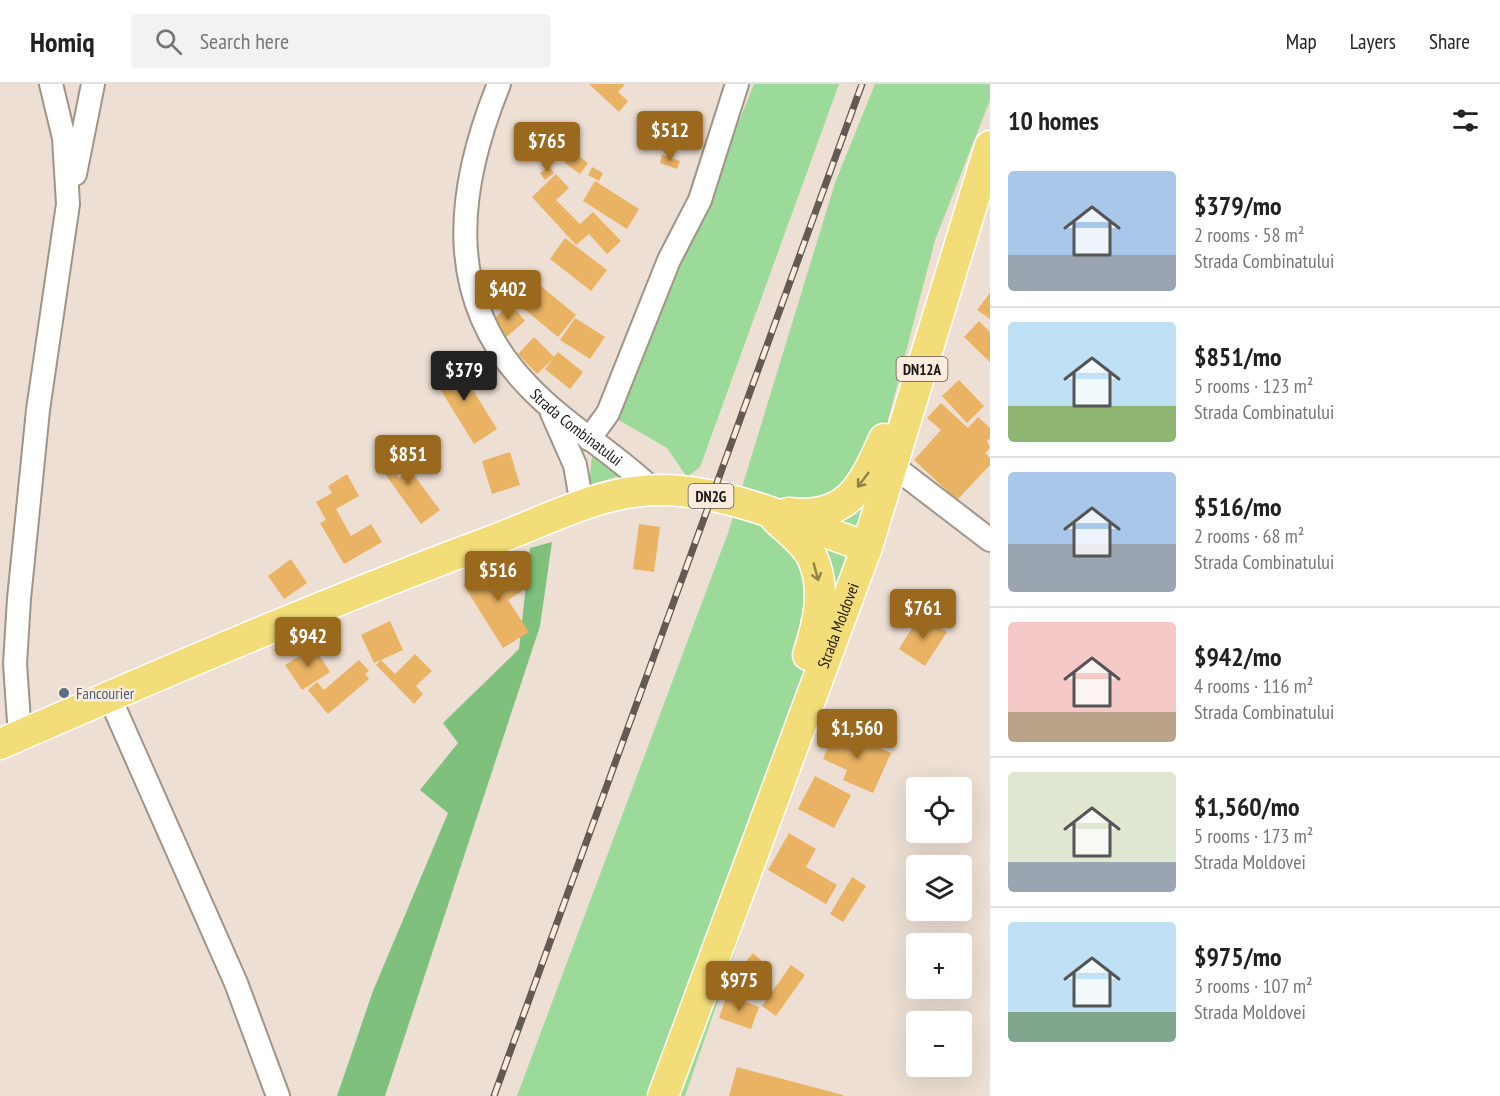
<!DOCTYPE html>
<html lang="en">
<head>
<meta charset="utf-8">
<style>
  body { margin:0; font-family:"PT Sans Narrow",sans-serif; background:#f2f2f2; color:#222; height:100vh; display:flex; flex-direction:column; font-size:22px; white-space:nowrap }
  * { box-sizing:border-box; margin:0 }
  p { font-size:20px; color:#767676 }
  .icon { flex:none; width:33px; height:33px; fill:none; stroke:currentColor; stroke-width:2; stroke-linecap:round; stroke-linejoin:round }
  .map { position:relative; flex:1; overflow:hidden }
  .drawer { display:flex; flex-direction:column; background:#fff; width:510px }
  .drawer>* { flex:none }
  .buttons { position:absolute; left:906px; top:693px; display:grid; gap:12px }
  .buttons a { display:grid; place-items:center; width:66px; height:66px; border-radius:6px; background:#fff; box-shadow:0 6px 24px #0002; font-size:30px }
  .price { position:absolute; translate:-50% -51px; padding:0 14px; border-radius:6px; background:#9b691e; color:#fff; font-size:20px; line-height:39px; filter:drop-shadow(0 2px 3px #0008) }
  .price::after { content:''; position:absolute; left:50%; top:36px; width:18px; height:14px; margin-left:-9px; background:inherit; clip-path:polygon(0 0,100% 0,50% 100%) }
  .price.on { background:#222; color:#fff }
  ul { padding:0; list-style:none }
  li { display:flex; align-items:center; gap:18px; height:150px; padding:0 18px }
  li+li { border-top:2px solid #e0e0e0 }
  li span { display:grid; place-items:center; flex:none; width:168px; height:120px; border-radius:6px; color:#555 }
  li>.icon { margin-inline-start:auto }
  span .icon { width:72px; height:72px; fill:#fffc; stroke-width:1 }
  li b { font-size:26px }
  h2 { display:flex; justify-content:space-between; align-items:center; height:72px; padding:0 18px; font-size:26px }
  header { display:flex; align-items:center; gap:36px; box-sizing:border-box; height:84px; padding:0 30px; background:#fff; border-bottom:2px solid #e0e0e0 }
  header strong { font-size:28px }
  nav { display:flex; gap:33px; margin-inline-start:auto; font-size:21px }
  .search { width:420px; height:54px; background:#f2f2f2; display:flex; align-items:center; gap:15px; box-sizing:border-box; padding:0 21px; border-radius:6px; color:#767676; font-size:22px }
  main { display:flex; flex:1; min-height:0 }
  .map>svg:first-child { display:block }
</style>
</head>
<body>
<header>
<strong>Homiq</strong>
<div class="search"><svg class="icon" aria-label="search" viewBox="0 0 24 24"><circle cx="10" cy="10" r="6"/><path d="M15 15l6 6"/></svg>Search here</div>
<nav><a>Map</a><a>Layers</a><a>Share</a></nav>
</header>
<main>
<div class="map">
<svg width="990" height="1012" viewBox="0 0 990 1012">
  <rect width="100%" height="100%" fill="#eddfd3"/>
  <path fill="#9cda99" d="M754 0H839L700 383 687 393 667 364 612 332 637 289Z
    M875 0H990V16L935 156 796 690 685 1012H517L728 449 835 99Z
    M592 372 626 390 589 401Z"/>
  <path fill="#7fc07c" d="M552 458 540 542 385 1012H337L373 907 448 729 420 706 458 659 443 639 519 565 530 464Z"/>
  <path fill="#eab363" d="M589 0H625L618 8 628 17 619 28Z
    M573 68 588 79 580 90 565 79Z
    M662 71 680 77 677 85 660 79Z
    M549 82 554 89 545 96 540 89Z
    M592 83 603 89 599 97 588 91Z
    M556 90 569 104 556 116 580 140 593 128 621 157 607 170 589 150 576 161 532 113Z
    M595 97 639 125 627 145 583 117Z
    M565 154 607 186 591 207 550 175Z
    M536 198 576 231 558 253 518 220Z
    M990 209V235L977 226Z
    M511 220 525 237 504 255 490 238Z
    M575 234 605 253 590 275 560 256Z
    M979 237 990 248V278L964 253Z
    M534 253 554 273 558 268 583 288 570 305 545 285 554 274 537 290 518 270Z
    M455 277 497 345 474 360 432 292Z
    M959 296 984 322 967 339 942 312Z
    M941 319 968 344 978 333 990 344V354L987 357 990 364 985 369 990 374V381L957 416 914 376 941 346 927 334Z
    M396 360 404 372 391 382 399 394 410 386 440 426 421 440 375 376Z
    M510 368 520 401 492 410 482 377Z
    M347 390 359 412 336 425 351 452 371 440 382 458 344 480 320 439 326 436 316 418 332 409 328 402Z
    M639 440 660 443 654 488 633 485Z
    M291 475 307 499 284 515 268 492Z
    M503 476 522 507 508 516 529 548 503 564 463 500Z
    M920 531 947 548 925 582 899 565Z
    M390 537 403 566 374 579 361 551Z
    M314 563 330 588 302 606 285 581Z
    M415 570 432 587 416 602 423 610 414 620 376 581 381 576 395 590Z
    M359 576 369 587 365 590 369 595 328 630 308 606 317 598 324 606Z
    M836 645 891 669 873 709 843 696 847 686 823 675Z
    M815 692 851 711 834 744 798 725Z
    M789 749 816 765 806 783 837 801 826 820 768 786Z
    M852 793 866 802 843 838 830 830Z
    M753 869 764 879 756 889 766 898 754 912 733 893Z
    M791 881 805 891 776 932 762 922Z
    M727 911 759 923 751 945 719 934Z
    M737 983 843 1011V1012H729Z"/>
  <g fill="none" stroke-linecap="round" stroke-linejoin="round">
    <g stroke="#a09488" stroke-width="26">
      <g id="minor">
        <path id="s1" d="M499 0C456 106 442 216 531 305 568 343 615 369 653 406"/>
        <path d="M75 90 93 0"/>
        <path d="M552 329 575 381 582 421"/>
        <path d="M589 355 608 329 669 176 700 116 737 0"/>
        <path d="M892 381 990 456"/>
        <path d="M110 614 236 899 278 1012"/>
        <path d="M20 652 15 580 19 515 38 326 68 120 64 54 51 0"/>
      </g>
    </g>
    <g stroke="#fff" stroke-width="33">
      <g id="major">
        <path d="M788 429C848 435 862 404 884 355"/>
        <path d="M776 435C788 446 805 459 812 473 827 505 818 540 808 571"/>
        <path d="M0 660C163 589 327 518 494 456 548 436 603 405 662 406 732 407 802 441 867 463"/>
        <path id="s2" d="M663 1012 867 463 990 62"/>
      </g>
    </g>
    <use href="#minor" stroke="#fff" stroke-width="22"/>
    <use href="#major" stroke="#f3dd79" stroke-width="30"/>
    <g stroke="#625a53" stroke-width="7">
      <path id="rail" d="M494 1012 862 0"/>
    </g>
    <use href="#rail" stroke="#faede0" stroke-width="4.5" stroke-dasharray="14" stroke-linecap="butt"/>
  </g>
  <defs><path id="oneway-shaft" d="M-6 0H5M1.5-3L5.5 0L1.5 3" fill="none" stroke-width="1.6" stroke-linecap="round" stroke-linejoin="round" transform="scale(1.5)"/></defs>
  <g stroke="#92834b">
    <use href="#oneway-shaft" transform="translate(863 396) rotate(127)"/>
    <use href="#oneway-shaft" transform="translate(816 488) rotate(75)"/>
  </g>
  <circle fill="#5c6f8a" stroke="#faede0" stroke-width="2" cx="64" cy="609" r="6"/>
  <g text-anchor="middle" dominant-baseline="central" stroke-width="5" stroke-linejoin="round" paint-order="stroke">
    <g fill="#faede0" stroke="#5e5650" stroke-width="1.5">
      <rect x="896.5" y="273" width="51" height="24" rx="4.5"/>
      <rect x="688.5" y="400" width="45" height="24" rx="4.5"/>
    </g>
    <g font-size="15" font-weight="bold" fill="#1b1612">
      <text x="922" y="285">DN12A</text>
      <text x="711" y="412">DN2G</text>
    </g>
    <g font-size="16" fill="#1b1612" stroke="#faede0">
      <text stroke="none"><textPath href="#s1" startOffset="387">Strada Combinatului</textPath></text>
      <text stroke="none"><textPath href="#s2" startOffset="502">Strada Moldovei</textPath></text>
    </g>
    <g font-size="16" fill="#4e5e75" stroke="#faede0" text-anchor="start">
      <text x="76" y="609">Fancourier</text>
    </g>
  </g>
</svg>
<div class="buttons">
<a><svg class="icon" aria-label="locate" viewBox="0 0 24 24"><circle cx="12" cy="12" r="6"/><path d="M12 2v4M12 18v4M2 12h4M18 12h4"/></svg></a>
<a><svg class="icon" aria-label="layers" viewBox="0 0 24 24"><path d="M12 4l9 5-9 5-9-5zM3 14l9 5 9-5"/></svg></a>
<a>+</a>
<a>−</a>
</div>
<b class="price" style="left:670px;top:78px">$512</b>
<b class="price" style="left:547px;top:89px">$765</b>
<b class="price" style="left:508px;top:237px">$402</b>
<b class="price on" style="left:464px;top:318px">$379</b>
<b class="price" style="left:408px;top:402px">$851</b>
<b class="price" style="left:498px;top:518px">$516</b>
<b class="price" style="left:923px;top:556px">$761</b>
<b class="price" style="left:308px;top:584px">$942</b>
<b class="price" style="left:857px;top:676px">$1,560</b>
<b class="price" style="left:739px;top:928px">$975</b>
</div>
<section class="drawer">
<h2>10 homes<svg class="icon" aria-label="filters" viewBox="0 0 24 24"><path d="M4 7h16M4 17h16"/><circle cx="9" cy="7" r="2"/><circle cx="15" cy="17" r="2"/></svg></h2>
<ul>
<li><span style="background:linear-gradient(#a9c7e8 70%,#9aa5b1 0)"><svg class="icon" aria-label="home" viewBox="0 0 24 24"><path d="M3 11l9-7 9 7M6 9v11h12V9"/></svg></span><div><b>$379/mo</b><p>2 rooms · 58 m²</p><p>Strada Combinatului</p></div></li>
<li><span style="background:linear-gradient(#bfe0f5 70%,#8fb573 0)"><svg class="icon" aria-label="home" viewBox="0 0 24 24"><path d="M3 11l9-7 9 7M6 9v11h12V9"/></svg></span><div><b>$851/mo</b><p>5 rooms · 123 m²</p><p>Strada Combinatului</p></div></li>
<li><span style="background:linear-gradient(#a9c7e8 60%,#9aa5b1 0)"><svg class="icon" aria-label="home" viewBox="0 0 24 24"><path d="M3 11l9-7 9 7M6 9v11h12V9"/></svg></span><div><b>$516/mo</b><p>2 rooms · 68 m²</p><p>Strada Combinatului</p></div></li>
<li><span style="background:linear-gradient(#f6c9c9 75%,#b9a48a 0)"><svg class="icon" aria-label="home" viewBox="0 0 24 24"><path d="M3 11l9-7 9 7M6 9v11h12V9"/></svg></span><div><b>$942/mo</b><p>4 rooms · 116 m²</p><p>Strada Combinatului</p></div></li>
<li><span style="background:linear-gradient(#dfe7d0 75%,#9aa5b1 0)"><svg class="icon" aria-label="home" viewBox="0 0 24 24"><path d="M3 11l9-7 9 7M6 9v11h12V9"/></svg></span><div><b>$1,560/mo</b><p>5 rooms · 173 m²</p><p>Strada Moldovei</p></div></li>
<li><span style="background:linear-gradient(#bfe0f5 75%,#7fa58c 0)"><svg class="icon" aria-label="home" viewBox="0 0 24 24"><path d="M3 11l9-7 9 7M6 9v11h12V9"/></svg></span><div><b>$975/mo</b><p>3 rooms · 107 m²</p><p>Strada Moldovei</p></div></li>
</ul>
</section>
</main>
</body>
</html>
